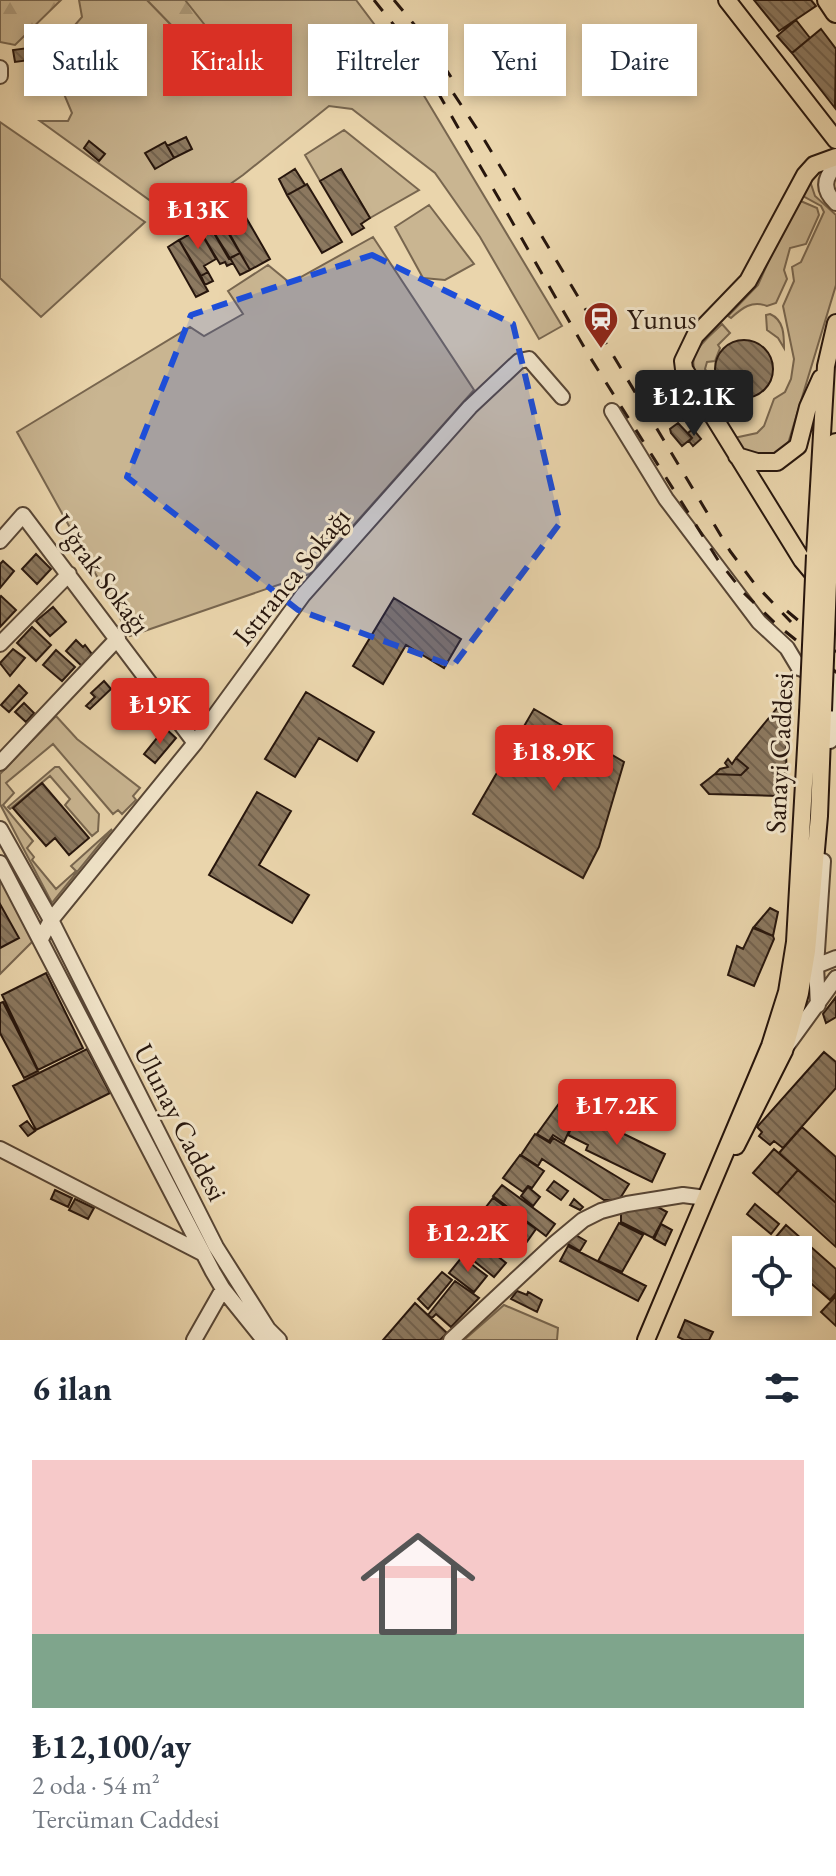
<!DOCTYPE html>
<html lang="tr">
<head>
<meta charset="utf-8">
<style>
  body { margin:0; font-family:"EB Garamond",serif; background:#f6f6f7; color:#1f2937; height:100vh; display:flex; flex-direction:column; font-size:30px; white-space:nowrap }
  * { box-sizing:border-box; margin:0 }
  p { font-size:26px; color:#747a83 }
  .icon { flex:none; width:44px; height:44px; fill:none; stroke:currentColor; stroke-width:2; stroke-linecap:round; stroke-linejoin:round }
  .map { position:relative; height:1340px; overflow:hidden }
  .panel { display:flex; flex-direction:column; background:#fff; flex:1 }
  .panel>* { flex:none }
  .banner { position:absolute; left:24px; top:24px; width:788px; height:72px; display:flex; gap:16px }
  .controls { position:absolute; left:732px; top:1236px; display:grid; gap:16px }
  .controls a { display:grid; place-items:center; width:80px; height:80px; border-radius:0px; background:#fff; box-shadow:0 4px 12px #0003; font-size:40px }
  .price { position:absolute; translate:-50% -68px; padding:0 18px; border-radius:8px; background:#d93025; color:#fff; font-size:26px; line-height:52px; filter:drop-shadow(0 2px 4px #0008) }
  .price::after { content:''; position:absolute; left:50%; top:48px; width:24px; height:18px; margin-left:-12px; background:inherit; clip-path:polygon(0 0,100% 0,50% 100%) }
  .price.current { background:#222; color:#fff }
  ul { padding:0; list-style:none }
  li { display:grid; align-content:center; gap:16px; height:424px; padding:0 32px }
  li+li { border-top:2px solid #e0e1e3 }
  li span { display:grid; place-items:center; height:248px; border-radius:0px; color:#555 }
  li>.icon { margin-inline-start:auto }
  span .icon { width:144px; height:144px; fill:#fffc; stroke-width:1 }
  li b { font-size:34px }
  h2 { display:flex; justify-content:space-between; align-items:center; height:96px; padding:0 32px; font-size:34px }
  .chip { padding:0 28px; border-radius:0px; background:#fff; box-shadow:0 4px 12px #0003; font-size:28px; line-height:72px }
  .chip.current { background:#d93025; color:#fff }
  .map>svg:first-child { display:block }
</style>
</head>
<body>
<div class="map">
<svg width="836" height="1340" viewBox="0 0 836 1340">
  <defs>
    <pattern id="forest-firs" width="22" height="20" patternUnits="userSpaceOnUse" patternTransform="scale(2)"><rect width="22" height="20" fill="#c9b591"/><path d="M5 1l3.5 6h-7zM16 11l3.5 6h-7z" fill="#ad9b7c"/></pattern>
    <pattern id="building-back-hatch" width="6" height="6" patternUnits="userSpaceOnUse" patternTransform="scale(2)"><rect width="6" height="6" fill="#8c7960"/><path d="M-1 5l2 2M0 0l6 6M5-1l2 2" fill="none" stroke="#72624e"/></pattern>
  </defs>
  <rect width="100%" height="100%" fill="#ead5ac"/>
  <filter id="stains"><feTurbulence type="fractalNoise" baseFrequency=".0025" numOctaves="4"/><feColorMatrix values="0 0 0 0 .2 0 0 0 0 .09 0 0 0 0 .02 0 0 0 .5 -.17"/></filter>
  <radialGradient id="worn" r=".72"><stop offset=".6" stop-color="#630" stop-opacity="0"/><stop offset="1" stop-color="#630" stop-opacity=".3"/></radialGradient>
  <path fill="#c9b591" stroke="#78664f" stroke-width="2" d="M79 0H147L181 35 185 0H356L408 69 562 326 539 339 480 237 435 173 352 109 329 106 243 175 188 214 159 207 40 121H68L72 113 48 56 82 17Z
    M0 122 145 222 41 317 0 278Z
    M344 130 419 190 370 218 341 169 320 181 305 155Z
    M810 181 815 196 836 215V285L787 447C764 460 748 462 734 438L757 433 764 426 774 399 785 392 791 379 794 359 783 306 794 281 792 267 801 262 824 212 821 206 803 196 801 190Z
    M796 199 817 208 819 215 806 244 790 248 784 270 787 279 776 303 767 306C752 300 742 308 731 318L728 316 758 285Z
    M429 205 474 264 445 280 423 278 395 227Z
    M373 237 474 390 310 574 130 636 17 432 190 327 204 336 243 314 228 291 268 265 290 283Z
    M770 314C784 320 784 335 784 348L778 338 767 330 766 315Z
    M722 324 730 333 718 345 720 348 715 361 707 362 705 369 709 375 700 381C682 355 704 342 722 324Z
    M56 716 77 739 140 788 133 796 136 800 122 814 118 810 113 814 53 744 6 783 14 793 3 805 33 841 27 848 34 857 32 860 56 889 76 871 71 866 112 829 52 903 0 804V774Z
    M55 767H59L99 814 98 831 92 836 65 805 70 799 50 776 10 809 8 807Z
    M0 877 33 941 0 974Z
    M504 1305 558 1328 557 1340H464Z"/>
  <path fill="url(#forest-firs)" stroke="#78664f" stroke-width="2" d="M0 0H61L15 45 0 42Z
    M147 0H185L208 29 181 35Z"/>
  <path fill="url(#building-back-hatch)" stroke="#27160d" stroke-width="2" d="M754 0H811L816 6 779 31Z
    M796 20 810 38 792 53 777 36Z
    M821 29 836 49 835 108 792 53Z
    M28 48 30 60 15 62 13 50Z
    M186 137 192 149 174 158 167 146Z
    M89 141 105 154 99 161 84 148Z
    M165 142 174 158 155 169 145 153Z
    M295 169 305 185 287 195 279 179Z
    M341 169 370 218 361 224 364 228 352 235 320 181Z
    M307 184 342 242 322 253 287 195Z
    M240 207 270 259 250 270 220 217Z
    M220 219 240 253 229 259 208 223Z
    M208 223 233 263 227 266 225 262 220 264 199 229Z
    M199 229 216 259 204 266 208 272 201 276 179 240Z
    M179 240 208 291 196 297 168 247Z
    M240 253 250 270 240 275 230 258Z
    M208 272 213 281 205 285 201 276Z
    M715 369a29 29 0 1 1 58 0a29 29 0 1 1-58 0Z
    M678 423 692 438 682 446 671 433 670 429Z
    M693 429 701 439 693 446 689 441 692 438 688 433Z
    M36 554 51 569 37 584 22 569Z
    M3 561 14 571 0 588V564Z
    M1 596 16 610 0 627V597Z
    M394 598 461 639 444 668 406 645 383 684 353 666Z
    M53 607 66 622 50 636 36 621Z
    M32 627 51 645 36 661 17 643Z
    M76 640 83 647 85 645 95 658 85 669 66 651Z
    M13 649 25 658 10 676 0 663Z
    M56 650 75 667 62 681 43 665Z
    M104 681 111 689 90 709 86 706 95 697 91 693Z
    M19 685 27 693 9 712 1 705Z
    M306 692 374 732 357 761 319 738 295 777 265 759Z
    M24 703 34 713 26 722 15 712Z
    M777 708 785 714 787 787 778 796 709 794 701 785 715 774 741 775 748 768 736 758Z
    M534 709 624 762 599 847 583 878 473 814Z
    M151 713 158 719 153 724 146 718Z
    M165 728 176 738 155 763 144 754Z
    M736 758 748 768 741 775 715 774 720 769 728 767 725 763 728 759 732 764Z
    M42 783 89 838 69 855 55 838 46 846 13 808Z
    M257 792 291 811 259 865 309 895 292 923 209 875Z
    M0 904 19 938 0 948Z
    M770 908 778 912 773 936 754 927Z
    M753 928 773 936 774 939 754 986 728 975 737 946 743 949Z
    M46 973 83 1048 38 1070 2 995Z
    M836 997V1017L826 1023 823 1014Z
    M3 1002 38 1071 24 1078 0 1033V1003Z
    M87 1049 110 1093 36 1130 13 1086Z
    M824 1052 836 1062V1088L783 1148 774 1141 770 1145 759 1136 762 1132 757 1127Z
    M563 1098 581 1106 564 1142 553 1135 549 1141 537 1134Z
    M579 1112 665 1154 652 1182 586 1150 588 1145 568 1135Z
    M27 1121 35 1131 28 1136 20 1126Z
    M802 1127 836 1157V1203L779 1153Z
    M535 1134 550 1143 553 1138 629 1184 619 1200H604L542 1159 538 1166 521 1155Z
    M774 1149 798 1170 777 1194 753 1173Z
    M520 1155 544 1171 532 1188 528 1186 523 1192 503 1178Z
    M798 1170 836 1203V1247L777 1194Z
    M554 1181 568 1191 561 1200 547 1190Z
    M502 1185 555 1224 546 1236 493 1196Z
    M528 1187 540 1197 533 1206 521 1196Z
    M55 1190 72 1198 68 1207 51 1199Z
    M493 1198 536 1229 526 1243 511 1232 507 1237 479 1216Z
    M75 1199 94 1208 88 1219 69 1210Z
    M574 1199 583 1207 580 1210 570 1205Z
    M652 1204 667 1212 653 1238 621 1222V1210Z
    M755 1204 779 1224 771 1234 747 1214Z
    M619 1223 643 1235 622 1272 598 1261Z
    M661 1224 672 1230 665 1245 654 1239Z
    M786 1225 836 1269V1293L830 1300 798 1272V1250H773L768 1246Z
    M574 1234 586 1241 580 1251 568 1244Z
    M481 1243 506 1263 494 1277 469 1257Z
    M568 1246 646 1286 638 1301 560 1261Z
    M462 1257 487 1276 474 1292 449 1273Z
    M442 1272 452 1280 428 1309 418 1299Z
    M455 1281 479 1298 451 1327 436 1314 432 1318 428 1315Z
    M517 1291 527 1295 528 1292 542 1300 537 1312 511 1299Z
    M836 1296V1326L821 1312Z
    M415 1303 447 1333 440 1340H383Z
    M685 1320 713 1332 709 1340H684L678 1337Z"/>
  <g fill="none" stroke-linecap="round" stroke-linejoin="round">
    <g stroke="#584635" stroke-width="18">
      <path id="minor" d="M0 68V76
        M836 165C824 178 822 190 836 203
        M612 411 666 499 759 622 787 648 799 668 833 680 830 741
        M0 541 23 515 195 743
        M0 644 69 574
        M0 763 118 638
        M0 829 51 920 216 1247 268 1329 279 1340
        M0 863 213 1272 223 1289 264 1340
        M41 939 51 920 195 743 303 595 470 407 519 361 529 359 562 397
        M816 966 823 861
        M818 1005 816 966 836 958
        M786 1047 836 978
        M0 1149 202 1253
        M194 1340 223 1289
        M451 1340 553 1245 583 1220 601 1211 627 1204 683 1195 706 1198"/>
    </g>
    <g stroke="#27160d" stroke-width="20">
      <path id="major" d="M727 0 836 140
        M836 157 814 165 805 175 748 281 695 336 683 361 684 369 802 560 836 601
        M737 456 757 462H777L798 446 808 407 821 378
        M815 555 826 366 836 323
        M736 1146 784 1051 800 993 807 951 819 816 823 711
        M646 1340 770 1046 787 992 795 942 808 713"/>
    </g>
    <g stroke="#27160d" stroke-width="24">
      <path id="highway" d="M828 0 836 12
        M829 557 836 444"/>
    </g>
    <use href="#minor" stroke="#f1e4c9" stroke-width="14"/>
    <use href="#major" stroke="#ead5ac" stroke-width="16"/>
    <use href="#highway" stroke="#ead5ac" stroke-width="20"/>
    <path stroke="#27160d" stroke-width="3" stroke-dasharray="14 14" stroke-linecap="butt" d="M374 0 413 49 588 354 718 560 744 593 776 624 836 672
      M394 0 427 40 451 77
      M438 70 485 141 730 551 754 583 791 622
      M787 611 836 652"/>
    <g stroke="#27160d" stroke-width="20" stroke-linecap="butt">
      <path id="major-bridge" d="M823 711 829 557
        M808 713 815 555"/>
    </g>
    <use href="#major-bridge" stroke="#ead5ac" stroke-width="16"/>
  </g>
  <path fill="#1d4ed8" fill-opacity="0.2" stroke="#1d4ed8" stroke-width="6" stroke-dasharray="16 10" stroke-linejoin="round" d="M372 255 513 324 560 523 453 666 298 610 127 477 191 315Z"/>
  <defs>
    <g id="station-pin" transform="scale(1.8)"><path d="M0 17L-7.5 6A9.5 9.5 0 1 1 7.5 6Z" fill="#8f2418" stroke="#f1e4c9"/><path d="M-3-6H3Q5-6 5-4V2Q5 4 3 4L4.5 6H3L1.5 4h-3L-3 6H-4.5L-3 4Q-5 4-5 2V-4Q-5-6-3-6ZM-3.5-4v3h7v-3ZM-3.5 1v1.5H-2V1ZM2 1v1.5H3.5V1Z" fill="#fff"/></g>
  </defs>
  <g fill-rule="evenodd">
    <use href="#station-pin" x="601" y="319"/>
  </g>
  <g text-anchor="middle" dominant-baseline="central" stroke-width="6" stroke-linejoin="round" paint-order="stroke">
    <g font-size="28" fill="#27160d" stroke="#f1e4c9" text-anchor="start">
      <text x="627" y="319">Yunus</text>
    </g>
    <g font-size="28" fill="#27160d" stroke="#f1e4c9">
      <text transform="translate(102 574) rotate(53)">Uğrak Sokağı</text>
      <text transform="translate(291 576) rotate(-51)">Istıranca Sokağı</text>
      <text transform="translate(779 753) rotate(-87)">Sanayi Caddesi</text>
      <text transform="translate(181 1122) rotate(63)">Ulunay Caddesi</text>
    </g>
  </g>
  <rect width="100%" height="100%" filter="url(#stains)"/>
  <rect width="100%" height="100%" fill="url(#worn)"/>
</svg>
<div class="controls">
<a><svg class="icon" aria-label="locate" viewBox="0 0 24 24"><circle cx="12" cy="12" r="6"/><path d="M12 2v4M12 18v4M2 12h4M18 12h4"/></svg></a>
</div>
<b class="price" style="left:198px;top:251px">₺13K</b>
<b class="price current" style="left:694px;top:438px">₺12.1K</b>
<b class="price" style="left:160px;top:746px">₺19K</b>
<b class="price" style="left:554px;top:793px">₺18.9K</b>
<b class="price" style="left:617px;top:1147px">₺17.2K</b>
<b class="price" style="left:468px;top:1274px">₺12.2K</b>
<div class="banner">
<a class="chip">Satılık</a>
<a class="chip current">Kiralık</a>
<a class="chip">Filtreler</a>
<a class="chip">Yeni</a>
<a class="chip">Daire</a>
</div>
</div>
<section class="panel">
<h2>6 ilan<svg class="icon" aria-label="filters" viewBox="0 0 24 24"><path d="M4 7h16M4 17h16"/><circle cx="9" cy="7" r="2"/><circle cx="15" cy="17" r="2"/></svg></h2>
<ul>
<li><span style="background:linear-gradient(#f6c9c9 70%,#7fa58c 0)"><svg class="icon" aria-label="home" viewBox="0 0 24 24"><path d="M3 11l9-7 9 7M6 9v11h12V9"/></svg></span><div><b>₺12,100/ay</b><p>2 oda · 54 m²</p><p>Tercüman Caddesi</p></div></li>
</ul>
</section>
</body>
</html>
